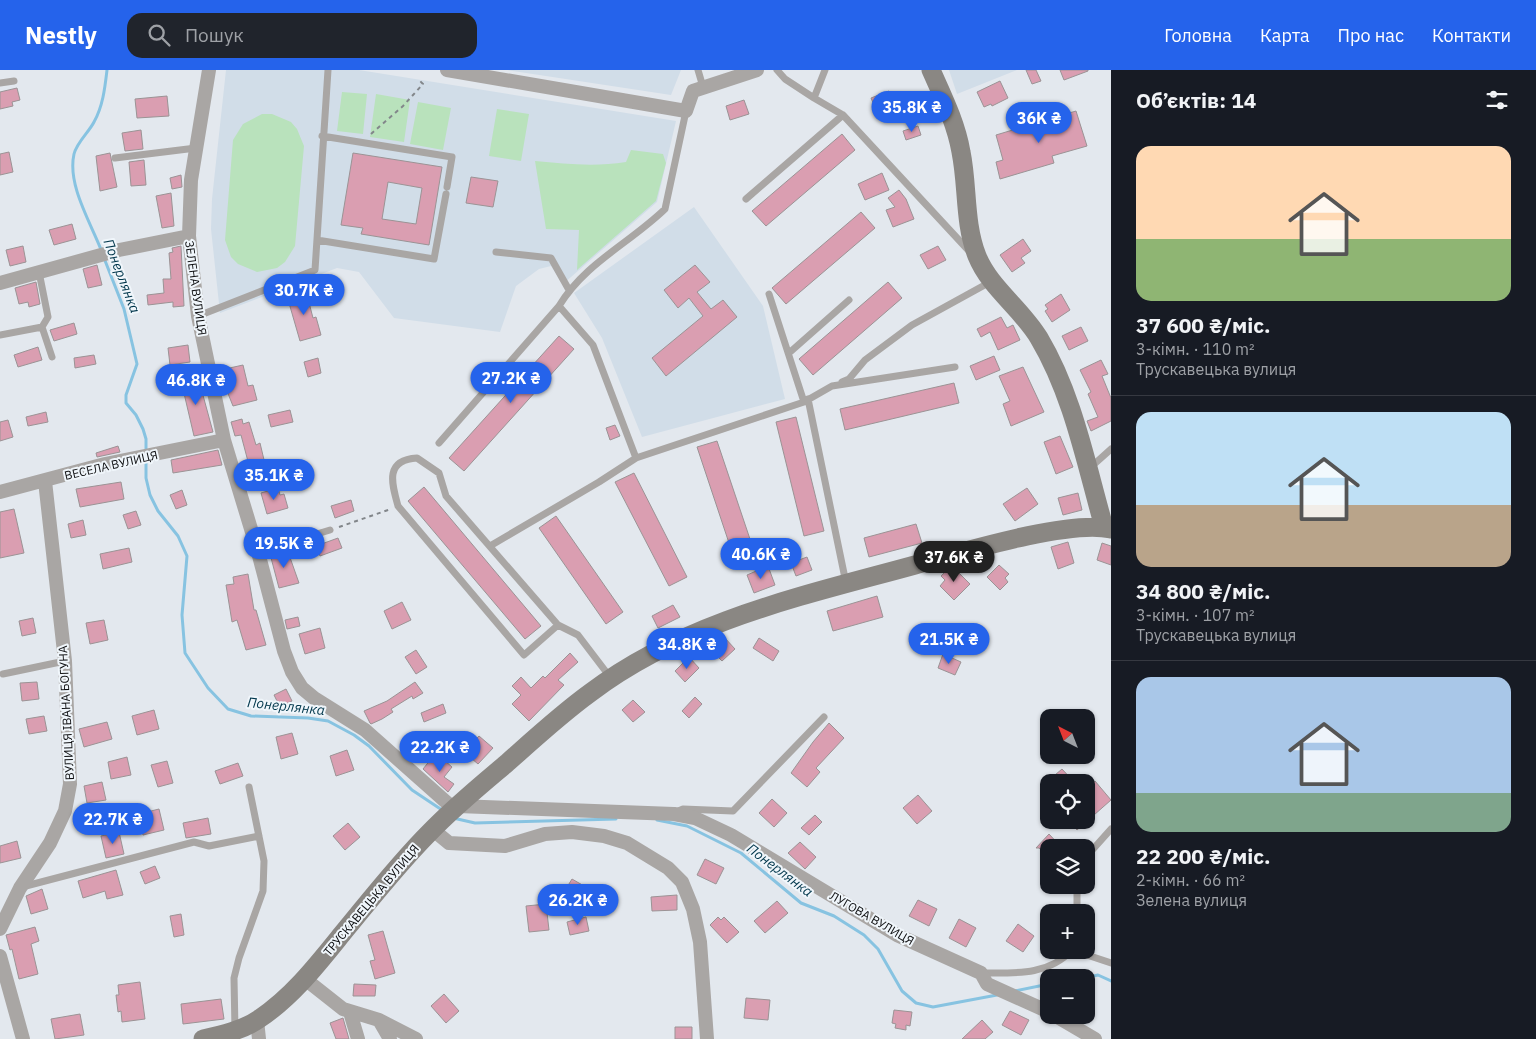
<!DOCTYPE html>
<html lang="uk">
<head>
<meta charset="utf-8">
<style>
  body { margin:0; font-family:"IBM Plex Sans",sans-serif; background:#20242c; color:#f1f3f6; height:100vh; display:flex; flex-direction:column; font-size:19px; white-space:nowrap }
  * { box-sizing:border-box; margin:0 }
  p { font-size:16px; color:#9ea1a6 }
  .icon { flex:none; width:28px; height:28px; fill:none; stroke:currentColor; stroke-width:2; stroke-linecap:round; stroke-linejoin:round }
  .map { position:relative; flex:1; overflow:hidden }
  .side { display:flex; flex-direction:column; background:#171b24; width:425px }
  .side>* { flex:none }
  .needle { width:32px; rotate:318deg }
  .controls { position:absolute; left:1040px; top:639px; display:grid; gap:10px }
  .controls a { display:grid; place-items:center; width:55px; height:55px; border-radius:10px; background:#171b24; box-shadow:0 1px 4px #0004; font-size:25px }
  .price { position:absolute; translate:-50% -42px; padding:0 11px; border-radius:18px; background:#2563eb; color:#fff; font-size:16px; line-height:32px; filter:drop-shadow(0 1px 2px #0008) }
  .price::after { content:''; position:absolute; left:50%; top:30px; width:15px; height:11px; margin-left:-8px; background:inherit; clip-path:polygon(0 0,100% 0,50% 100%) }
  .price.current { background:#222; color:#fff }
  ul { padding:0; list-style:none }
  li { display:grid; align-content:center; gap:10px; height:265px; padding:0 25px }
  li+li { border-top:1px solid #363941 }
  li span { display:grid; place-items:center; height:155px; border-radius:15px; color:#555 }
  li>.icon { margin-inline-start:auto }
  span .icon { width:90px; height:90px; fill:#fffc; stroke-width:1 }
  li b { font-size:21px }
  h2 { display:flex; justify-content:space-between; align-items:center; height:60px; padding:0 25px; font-size:21px }
  header { display:flex; align-items:center; gap:30px; box-sizing:border-box; height:70px; padding:0 25px; background:#2563eb; color:#fff }
  header strong { font-size:24px }
  nav { display:flex; gap:28px; margin-inline-start:auto; font-size:18px }
  .search { width:350px; height:45px; background:#20242c; display:flex; align-items:center; gap:12px; box-sizing:border-box; padding:0 18px; border-radius:15px; color:#9ea1a6; font-size:19px }
  main { display:flex; flex:1; min-height:0 }
  .map>svg:first-child { display:block }
</style>
</head>
<body>
<header>
<strong>Nestly</strong>
<div class="search"><svg class="icon" aria-label="search" viewBox="0 0 24 24"><circle cx="10" cy="10" r="6"/><path d="M15 15l6 6"/></svg>Пошук</div>
<nav><a>Головна</a><a>Карта</a><a>Про нас</a><a>Контакти</a></nav>
</header>
<main>
<div class="map">
<svg width="1111" height="969" viewBox="0 0 1111 969">
  <rect width="100%" height="100%" fill="#e3e8ee"/>
  <path fill="#d1dde8" d="M226 0H359L676 51 657 132 563 214 551 196 539 199 516 216 500 262 394 248 359 202 337 198 220 243 211 159 212 129Z
    M507 0H681L671 25Z
    M949 0H1017L957 24Z
    M694 137 763 236 785 329 642 367 602 268 574 223Z"/>
  <path fill="#b9e2bc" d="M342 22 367 24 363 64 337 61Z
    M376 24 410 30 404 72 370 67Z
    M418 32 451 38 443 80 410 74Z
    M497 39 529 44 521 91 489 86Z
    M262 44H272L291 52 297 59 304 76 295 176 285 192 277 198 257 202 238 194 231 187 225 170 233 70 243 54Z
    M631 80 663 84 666 93 656 131 577 200 579 160 546 159 535 91C566 94 595 97 626 92Z"/>
  <g fill="none" stroke-linecap="round" stroke-linejoin="round">
    <path stroke="#87c3e1" stroke-width="3" d="M102 182C91 153 67 115 74 84 77 72 89 62 94 52 103 36 105 17 107 0
      M104 188 124 239 133 277 137 294 126 325V333L136 345 143 359 146 369V381
      M146 390V408L150 425 158 441 178 466 187 486 182 545 185 583 208 618 228 639 251 646 308 648 328 651 354 665 369 676 412 720 442 740
      M453 748 475 753 616 749
      M657 750 687 756 741 783 801 833 834 846 864 865 878 879 902 921 916 933 933 937 997 925
      M1084 908 1098 905 1111 911
      M1015 921 1049 914"/>
  </g>
  <path fill="#da9eb1" stroke="#9b9395" fill-rule="evenodd" d="M1026 0H1036L1041 11 1032 14Z
    M1060 0H1088V1L1064 10Z
    M1000 11 1008 28 992 36 991 34 984 37 977 22Z
    M17 18 20 30 12 32 13 36 0 39V22Z
    M889 21 894 36 877 42 871 28Z
    M167 26 169 46 137 48 135 29Z
    M744 30 749 44 730 50 726 36Z
    M1076 41 1087 76 1052 86 1054 93 1000 109 996 92 1003 90 996 65Z
    M918 56 921 65 906 70 903 61Z
    M141 60 143 79 125 81 122 63Z
    M842 64 855 80 766 156 752 141Z
    M9 82 13 102 0 105V84Z
    M110 83 117 117 100 121 96 86Z
    M353 83 442 97 429 175 361 164 363 158 341 155ZM388 112 422 118 416 154 382 149Z
    M144 90 146 115 131 116 129 92Z
    M882 103 889 120 865 130 858 114Z
    M181 105 182 117 172 119 170 108Z
    M471 107 498 111 493 137 466 133Z
    M899 120 906 129 914 149 893 157 886 140 895 137 888 128Z
    M171 123 174 156 162 158 156 126Z
    M861 142 875 158 786 234 772 218Z
    M72 154 76 169 54 175 49 160Z
    M1023 169 1031 181 1021 188 1025 193 1012 202 1000 185Z
    M23 176 26 192 10 196 6 180Z
    M181 176 184 236 173 237V232L148 235 147 225 164 223 163 209H171L169 183 173 182 172 178Z
    M938 176 946 190 928 199 920 185Z
    M97 195 102 215 88 218 83 199Z
    M695 195 710 212 697 222 711 239 723 230 737 247 666 306 652 288 703 246 689 228 678 238 664 220Z
    M36 212 40 234 29 237 28 232 19 234 15 218Z
    M888 212 902 228 813 305 799 289Z
    M306 221 313 248 316 247 321 265 300 271 287 226Z
    M1061 224 1070 240 1052 252 1045 241 1048 239 1045 235Z
    M1001 247 1007 258 1013 255 1020 270 998 280 990 262 981 267 977 259Z
    M74 253 77 264 54 271 50 260Z
    M1081 257 1088 271 1069 280 1062 266Z
    M559 266 574 279 464 401 449 388Z
    M188 275 190 292 170 295 168 278Z
    M38 277 42 290 18 297 14 285Z
    M94 285 96 294 75 298 74 288Z
    M994 286 1000 300 976 310 970 296Z
    M318 288 321 303 308 307 304 292Z
    M1101 290 1108 304 1102 306 1111 328V351L1091 361 1087 351 1098 347 1088 324 1091 322 1080 300Z
    M243 295 248 316 253 315 257 330 233 336 227 321 230 320 225 299Z
    M1023 297 1044 342 1011 356 1003 334 1010 331 999 306Z
    M198 307 213 362 194 366 183 319 176 320 174 312Z
    M954 313 959 333 845 360 840 339Z
    M290 340 293 352 271 357 268 345Z
    M46 342 48 352 28 356 26 347Z
    M796 347 824 461 804 466 776 352Z
    M242 349 243 354 249 352 256 375 260 373 265 394 250 399 241 365 235 366 231 352Z
    M8 350 13 367 0 371V352Z
    M615 355 620 366 610 370 606 358Z
    M1060 366 1073 397 1056 404 1044 372Z
    M717 371 754 481 734 488 697 377Z
    M118 376 120 382 97 387 96 383Z
    M218 380 222 395 173 403 171 390Z
    M634 403 687 507 669 516 615 412Z
    M121 412 124 429 80 437 76 419Z
    M424 417 541 556 525 569 408 431Z
    M278 418 280 425 284 424 288 438 267 444 261 423Z
    M1027 418 1038 434 1015 451 1003 434Z
    M182 420 187 435 176 439 170 425Z
    M1078 423 1082 440 1063 445 1058 428Z
    M351 430 354 441 335 448 331 436Z
    M14 439 24 483 0 488V442Z
    M136 441 141 455 128 459 123 445Z
    M556 446 623 542 606 554 539 458Z
    M83 450 86 465 71 468 68 454Z
    M916 454 922 473 869 487 864 468Z
    M338 468 342 478 320 486 316 476Z
    M1068 472 1074 493 1058 499 1051 477Z
    M1102 473 1111 476V495L1097 490Z
    M129 478 132 492 103 499 100 484Z
    M287 479 299 513 279 518 270 484Z
    M807 487 812 500 796 506 791 493Z
    M999 495 1009 504 1005 508 1008 512 1000 520 987 507Z
    M768 496 775 515 754 523 747 505Z
    M949 498 952 500 954 498 970 514 954 530 940 516 945 510 941 506Z
    M248 504 254 540H256L266 575 246 580 237 550 232 552 226 515 234 514 233 507Z
    M877 526 883 547 833 561 827 541Z
    M402 532 411 550 392 559 384 541Z
    M673 535 680 547 658 558 652 546Z
    M298 547 300 556 287 559 285 550Z
    M33 548 36 563 22 566 19 551Z
    M104 550 108 570 90 574 86 553Z
    M320 558 325 578 305 584 299 564Z
    M724 567 735 579 722 591 711 580Z
    M759 568 779 581 773 591 753 578Z
    M416 580 427 597 416 604 405 587Z
    M570 583 578 592 558 610 564 615 529 651 512 634 521 625 512 616 521 607 531 618 543 606 545 608Z
    M943 584 961 592 955 605 938 598Z
    M689 587 699 598 685 612 675 601Z
    M37 612 39 629 22 631 20 613Z
    M415 612 423 623 413 629 412 626 391 639 393 642 382 649 371 654 370 653 364 641 387 631Z
    M286 619 292 631 280 637 274 625Z
    M695 627 702 634 689 648 682 641Z
    M633 630 645 642 633 652 622 640Z
    M443 634 446 643 424 652 421 643Z
    M154 640 159 659 137 665 132 646Z
    M44 646 47 661 29 664 26 649Z
    M107 652 112 669 84 677 79 659Z
    M829 653 844 668 816 698 820 702 807 717 791 703 813 672Z
    M292 663 298 684 281 689 276 667Z
    M479 666 493 678 478 694 464 682Z
    M347 680 354 700 336 706 330 686Z
    M127 687 131 705 111 709 108 692Z
    M431 689 439 696 444 690 452 697 444 707 454 714 448 722 423 699Z
    M167 691 173 713 158 717 151 695Z
    M238 693 243 706 220 714 215 701Z
    M1062 699 1074 712H1061L1055 705Z
    M1095 711 1111 730 1077 760 1067 750H1086V719Z
    M102 712 106 730 87 733 84 716Z
    M918 725 932 741 917 754 903 738Z
    M772 729 787 743 774 757 759 743Z
    M159 739 164 760 143 765 140 752 145 750 143 743Z
    M815 745 822 752 809 765 801 758Z
    M208 748 211 764 186 768 183 753Z
    M348 753 360 767 345 780 333 766Z
    M119 762 124 784 106 788 101 766Z
    M1049 764 1062 778H1049V787L1039 778H1036Z
    M17 771 21 788 0 793V776Z
    M800 772 816 787 805 799 788 783Z
    M705 789 724 798 716 814 697 805Z
    M155 796 160 808 145 814 140 802Z
    M116 800 123 825 107 829 105 821 83 828 78 811Z
    M572 809 591 820 583 833 564 822Z
    M42 819 48 839 31 844 26 826Z
    M677 825V840L652 841 651 827Z
    M918 830 937 839 929 856 909 846Z
    M777 831 788 843 765 863 754 851Z
    M546 834 549 860 529 862 526 836Z
    M181 844 184 865 174 867 170 846Z
    M586 847 589 861 570 865 567 852Z
    M718 847 721 850 724 847 739 862 727 873 710 855Z
    M959 849 976 858 966 877 949 868Z
    M1018 854 1034 866 1023 882 1006 871Z
    M35 857 39 871 31 874 38 904 19 909 12 879 10 880 6 865Z
    M383 861 395 903 375 909 370 891 375 890 368 865Z
    M140 912 145 949 122 952 121 941 118 942 116 925H119L118 915Z
    M354 914 376 915 375 926H353Z
    M444 924 459 941 446 953 431 936Z
    M746 928 770 930 768 950 744 948Z
    M221 929 224 949 183 954 181 934Z
    M894 940 912 942 910 956 906 955V960L895 958 896 954 892 953Z
    M1010 941 1029 950 1021 965 1002 955Z
    M80 944 84 965 55 969 51 949Z
    M343 948 349 969H336L330 953Z
    M982 950 993 962 985 969H962Z
    M675 957H692V969H675Z"/>
  <g fill="none" stroke-linecap="round" stroke-linejoin="round">
    <path stroke="#82868a" stroke-width="2" stroke-dasharray="4 4" stroke-linecap="butt" d="M371 64 403 36 423 14 420 11
      M339 457 391 439"/>
    <path stroke="#a9a6a4" stroke-width="7" d="M698 0 703 17
      M777 0 785 9 814 28
      M825 0 814 28 843 45 970 182
      M0 13 14 11
      M322 66 452 87 447 117
      M115 88 196 78
      M746 129 843 45
      M317 170 434 189 446 124
      M496 182 551 188 569 220
      M769 224 804 332
      M559 236 593 275 636 388
      M198 246 315 200 328 0
      M42 257 52 287
      M0 265 42 257 48 247 39 202
      M789 283 849 230
      M842 312 849 309 865 290 912 255 992 211
      M808 329 846 513
      M439 373 559 236C585 193 630 173 665 139L686 41
      M1091 397 1111 379
      M490 476 599 412 636 388 804 332 832 316 955 297
      M258 482 330 460
      M558 555 524 585 398 436C392 414 384 390 417 388L439 403 446 426 558 555 578 565 610 607
      M3 604 65 591
      M676 742 683 739 733 741 824 647
      M1086 787 1111 759
      M1077 815V842
      M22 817 194 772 209 776 259 766
      M981 903C1014 903 1048 906 1072 880L1111 893
      M235 960 234 908 239 888 263 821 264 791 249 717"/>
    <path stroke="#a9a6a4" stroke-width="14" d="M209 0 191 110 189 166 198 246 224 370 258 482 284 581 292 602 302 618 314 628 365 660 454 739
      M447 0 686 41 693 21 757 0
      M0 213 119 180 189 166
      M0 422 105 394 224 370
      M458 736 674 744 695 748 731 765 897 865 981 903 987 914 1049 942
      M432 759 449 773 505 776 545 764 572 762 604 766 627 773 668 798 682 812 693 839 700 872 707 969
      M0 859 20 818 50 773 65 741 70 714 65 591 45 411
      M0 886 23 969
      M305 909 343 939 379 950 416 969
      M350 942 358 969
      M1054 945 1095 969
      M257 950 259 969
      M379 950 390 969"/>
    <path stroke="#8a8783" stroke-width="19" d="M931 0C943 27 956 53 961 82 968 116 964 153 977 186 990 218 1021 238 1039 268 1073 325 1086 394 1104 457
      M203 969C222 965 243 960 259 949 292 927 317 895 342 864 371 829 398 794 430 762 454 737 481 715 507 693 534 669 561 644 590 623 685 551 802 526 915 495 959 483 1070 449 1111 459"/>
  </g>
  <g text-anchor="middle" dominant-baseline="central" stroke-width="4" stroke-linejoin="round" paint-order="stroke">
    <g font-size="12" fill="#0c0d0f" stroke="#f0f6fb">
      <text transform="translate(196 218) rotate(82)">ЗЕЛЕНА ВУЛИЦЯ</text>
      <text transform="translate(111 395) rotate(-13)">ВЕСЕЛА ВУЛИЦЯ</text>
      <text transform="translate(66 643) rotate(-93)">ВУЛИЦЯ ІВАНА БОГУНА</text>
      <text transform="translate(371 830) rotate(-50)">ТРУСКАВЕЦЬКА ВУЛИЦЯ</text>
      <text transform="translate(872 848) rotate(30)">ЛУГОВА ВУЛИЦЯ</text>
    </g>
    <g font-size="14" font-style="italic" fill="#00364b" stroke="#f0f6fb">
      <text transform="translate(122 206) rotate(69)">Понерлянка</text>
      <text transform="translate(286 636) rotate(6)">Понерлянка</text>
      <text transform="translate(780 800) rotate(37)">Понерлянка</text>
    </g>
  </g>
</svg>
<div class="controls">
<a><svg class="needle" viewBox="-14 -14 28 28"><path d="M0-13l5 13h-10z" fill="#e53935"/><path d="M0 13l5-13h-10z" fill="#9ea1a6"/></svg></a>
<a><svg class="icon" aria-label="locate" viewBox="0 0 24 24"><circle cx="12" cy="12" r="6"/><path d="M12 2v4M12 18v4M2 12h4M18 12h4"/></svg></a>
<a><svg class="icon" aria-label="layers" viewBox="0 0 24 24"><path d="M12 4l9 5-9 5-9-5zM3 14l9 5 9-5"/></svg></a>
<a>+</a>
<a>−</a>
</div>
<b class="price" style="left:912px;top:63px">35.8K ₴</b>
<b class="price" style="left:1039px;top:74px">36K ₴</b>
<b class="price" style="left:304px;top:246px">30.7K ₴</b>
<b class="price" style="left:511px;top:334px">27.2K ₴</b>
<b class="price" style="left:196px;top:336px">46.8K ₴</b>
<b class="price" style="left:274px;top:431px">35.1K ₴</b>
<b class="price" style="left:284px;top:499px">19.5K ₴</b>
<b class="price" style="left:761px;top:510px">40.6K ₴</b>
<b class="price current" style="left:954px;top:513px">37.6K ₴</b>
<b class="price" style="left:949px;top:595px">21.5K ₴</b>
<b class="price" style="left:687px;top:600px">34.8K ₴</b>
<b class="price" style="left:440px;top:703px">22.2K ₴</b>
<b class="price" style="left:113px;top:775px">22.7K ₴</b>
<b class="price" style="left:578px;top:856px">26.2K ₴</b>
</div>
<section class="side">
<h2>Об’єктів: 14<svg class="icon" aria-label="filters" viewBox="0 0 24 24"><path d="M4 7h16M4 17h16"/><circle cx="9" cy="7" r="2"/><circle cx="15" cy="17" r="2"/></svg></h2>
<ul>
<li><span style="background:linear-gradient(#ffd9b3 60%,#8fb573 0)"><svg class="icon" aria-label="home" viewBox="0 0 24 24"><path d="M3 11l9-7 9 7M6 9v11h12V9"/></svg></span><div><b>37 600 ₴/міс.</b><p>3-кімн. · 110 m²</p><p>Трускавецька вулиця</p></div></li>
<li><span style="background:linear-gradient(#bfe0f5 60%,#b9a48a 0)"><svg class="icon" aria-label="home" viewBox="0 0 24 24"><path d="M3 11l9-7 9 7M6 9v11h12V9"/></svg></span><div><b>34 800 ₴/міс.</b><p>3-кімн. · 107 m²</p><p>Трускавецька вулиця</p></div></li>
<li><span style="background:linear-gradient(#a9c7e8 75%,#7fa58c 0)"><svg class="icon" aria-label="home" viewBox="0 0 24 24"><path d="M3 11l9-7 9 7M6 9v11h12V9"/></svg></span><div><b>22 200 ₴/міс.</b><p>2-кімн. · 66 m²</p><p>Зелена вулиця</p></div></li>
</ul>
</section>
</main>
</body>
</html>
